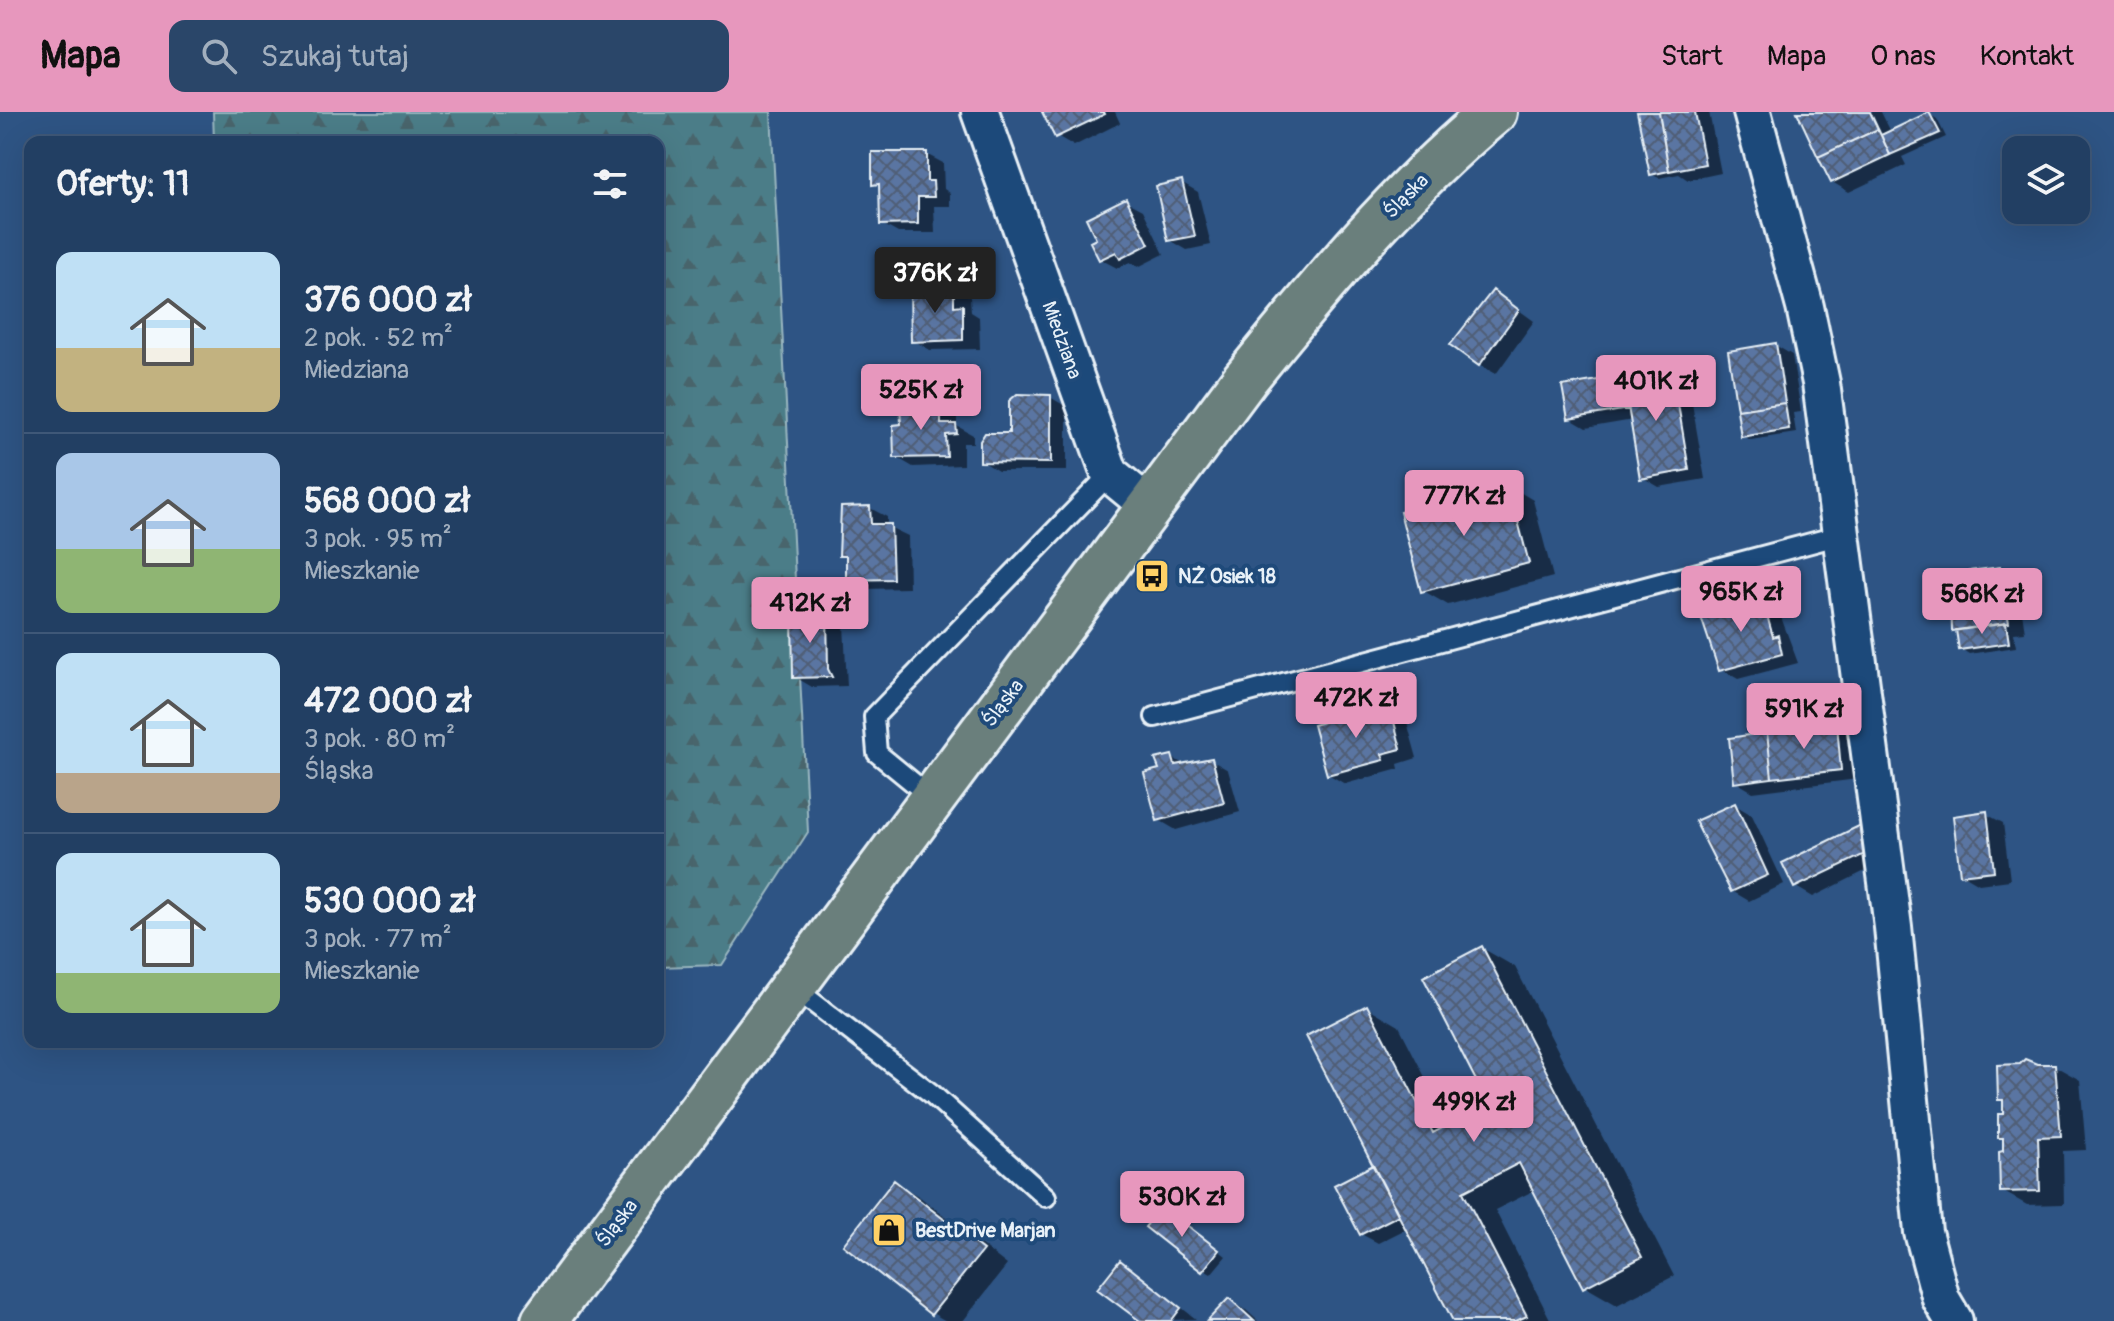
<!DOCTYPE html>
<html lang="pl">
<head>
<meta charset="utf-8">
<style>
  body { margin:0; font-family:Pangolin,sans-serif; background:#2a4669; color:#f1f3f6; height:100vh; display:flex; flex-direction:column; font-size:30px; white-space:nowrap }
  * { box-sizing:border-box; margin:0 }
  p { font-size:26px; color:#a2afbe }
  .icon { flex:none; width:44px; height:44px; fill:none; stroke:currentColor; stroke-width:2; stroke-linecap:round; stroke-linejoin:round }
  .map { position:relative; flex:1; overflow:hidden }
  .sheet { position:absolute; left:24px; top:24px; width:640px; height:912px; display:flex; flex-direction:column; background:#223f63; border-radius:16px; box-shadow:0 8px 32px #0002,0 0 0 2px #3f5878 }
  .sheet>* { flex:none }
  .fabs { position:absolute; left:2002px; top:24px; display:grid; gap:16px }
  .fabs a { display:grid; place-items:center; width:88px; height:88px; border-radius:16px; background:#223f63; box-shadow:0 8px 32px #0002,0 0 0 2px #3f5878; font-size:40px }
  .price { position:absolute; translate:-50% -68px; padding:0 18px; border-radius:8px; background:#e797bd; color:#111; font-size:26px; line-height:52px; filter:drop-shadow(0 2px 4px #0008) }
  .price::after { content:''; position:absolute; left:50%; top:48px; width:24px; height:18px; margin-left:-12px; background:inherit; clip-path:polygon(0 0,100% 0,50% 100%) }
  .price.active { background:#222; color:#fff }
  ul { padding:0; list-style:none }
  li { display:flex; align-items:center; gap:24px; height:200px; padding:0 32px }
  li+li { border-top:2px solid #3f5878 }
  li span { display:grid; place-items:center; flex:none; width:224px; height:160px; border-radius:16px; color:#555 }
  li>.icon { margin-inline-start:auto }
  span .icon { width:96px; height:96px; fill:#fffc; stroke-width:1 }
  li b { font-size:34px }
  h2 { display:flex; justify-content:space-between; align-items:center; height:96px; padding:0 32px; font-size:34px }
  header { display:flex; align-items:center; gap:48px; box-sizing:border-box; height:112px; padding:0 40px; background:#e797bd; color:#111 }
  header strong { font-size:38px }
  nav { display:flex; gap:44px; margin-inline-start:auto; font-size:28px }
  .search { width:560px; height:72px; background:#2a4669; display:flex; align-items:center; gap:20px; box-sizing:border-box; padding:0 28px; border-radius:16px; color:#a2afbe; font-size:30px }
  .map>svg:first-child { display:block }
</style>
</head>
<body>
<header>
<strong>Mapa</strong>
<div class="search"><svg class="icon" aria-label="search" viewBox="0 0 24 24"><circle cx="10" cy="10" r="6"/><path d="M15 15l6 6"/></svg>Szukaj tutaj</div>
<nav><a>Start</a><a>Mapa</a><a>O nas</a><a>Kontakt</a></nav>
</header>
<div class="map">
<svg width="2114" height="1209" viewBox="0 0 2114 1209">
  <defs>
    <pattern id="forest-firs" width="22" height="20" patternUnits="userSpaceOnUse" patternTransform="scale(2)"><rect width="22" height="20" fill="#4b7d88"/><path d="M5 1l3.5 6h-7zM16 11l3.5 6h-7z" fill="#49656c"/></pattern>
    <pattern id="building-cross-hatch" width="8" height="8" patternUnits="userSpaceOnUse" patternTransform="scale(2)"><rect width="8" height="8" fill="#5a75a2"/><path d="M0 0l8 8M0 8l8-8" fill="none" stroke="#505e76"/></pattern>
  </defs>
  <rect width="100%" height="100%" fill="#2e5484"/>
  <filter id="ink" filterUnits="userSpaceOnUse"><feTurbulence type="fractalNoise" baseFrequency=".0125" numOctaves="2"/><feDisplacementMap in="SourceGraphic" scale="16" xChannelSelector="R" yChannelSelector="G"/><feConvolveMatrix kernelMatrix="1 2 1 2 8 2 1 2 1" color-interpolation-filters="sRGB"/></filter>
  <g filter="url(#ink)">
    <path fill="url(#forest-firs)" stroke="#9ab7c0" stroke-width="2" d="M213 0H771L808 720 722 853 658 855V30H214Z"/>
    <path fill="#0007" d="M1043 0H1115L1120 11 1074 34 1057 24Z
      M1648 0H1709L1721 61 1688 68 1679 62 1659 66 1651 62Z
      M1799 0H1881L1891 20 1929 2 1937 7 1946 25 1902 45 1906 53 1849 80 1832 70Z
      M926 42 943 51 944 77 950 81V94H934L935 121H898L882 112 881 75 874 71Z
      M1181 70 1198 80 1211 133 1187 138 1170 128Z
      M1126 89 1143 98 1164 142 1138 155 1130 150 1117 156 1100 147 1099 128Z
      M954 175 970 185 971 200 979 205 980 237 930 238 913 228Z
      M1494 180 1534 209 1496 262 1480 253Z
      M1775 233 1792 243 1801 300 1793 301 1796 321 1751 328 1743 324Z
      M1671 258 1688 268 1705 367 1659 375 1642 365 1633 308 1586 316 1569 306Z
      M1050 285 1067 295V359H998L982 349Z
      M940 293 957 303V314L973 323V331H963V353L913 355 896 345 903 314Z
      M1508 373 1533 388 1553 465 1448 493 1422 478Z
      M870 396 887 405V414L908 424 909 476 865 477 848 467V447L841 443 840 416Z
      M2000 457 2017 466 2025 520 2014 521 2016 535 1969 542 1961 537 1958 520 1954 518 1953 486 1949 484Z
      M1762 487 1778 497 1798 551 1738 567 1721 557Z
      M827 502 844 512 847 574 812 575 795 565Z
      M1370 600 1377 604 1390 600 1407 610 1417 646 1398 652 1399 657 1345 672 1328 662Z
      M1836 614 1853 624 1858 667 1753 680 1736 670Z
      M1171 645 1185 653 1211 648 1228 658 1240 700 1176 718 1159 708 1161 658Z
      M1735 693 1752 703 1784 772 1749 789 1732 779Z
      M1986 702 2003 711 2010 768 1979 772 1962 762Z
      M1861 715 1878 724 1881 751 1813 785 1796 775Z
      M1482 836 1515 855 1674 1164 1617 1193 1584 1174 1535 1078 1495 1098 1551 1209H1456L1408 1116 1378 1131 1361 1122 1373 1056 1367 895 1399 914 1450 1014 1491 993Z
      M2037 954H2055L2080 968 2086 1038 2063 1039 2064 1092 2027 1093 2002 1079 2005 1028 2000 1025 2005 990 2000 987Z
      M895 1070 920 1085 1007 1153 963 1209H946L932 1201 846 1133Z
      M1170 1101 1226 1144 1211 1162 1204 1158Z
      M1120 1151 1137 1161 1196 1207 1143 1209Z
      M1229 1188 1246 1198 1258 1209H1210Z"/>
    <path fill="url(#building-cross-hatch)" stroke="#e8f1f8" stroke-width="2" d="M1042 0H1104L1105 2 1055 26Z
      M1637 0H1659L1669 59 1650 63Z
      M1659 0H1695L1705 52 1669 59Z
      M1797 0H1870L1878 17 1818 45Z
      M1929 0 1940 21 1890 43 1881 23Z
      M1878 17 1890 43 1831 71 1818 45Z
      M872 40H927V69H933L934 85H918V112L880 113 879 72 872 73Z
      M1182 68 1195 124 1168 129 1156 74Z
      M1126 86 1149 132 1120 147 1116 140 1099 148 1090 130 1096 127 1086 106Z
      M954 173V194L963 193V228L911 230 910 175Z
      M1493 178 1519 198 1479 254 1450 233Z
      M1776 231 1785 291 1737 298 1728 239Z
      M1672 256 1689 358 1640 367 1623 264Z
      M1623 264 1629 297 1568 307 1562 274Z
      M1017 282 1051 283V351L980 350V329L985 321H1009V289Z
      M941 291V312H956L957 322 946 323 947 345 894 346 893 313 901 312 900 292Z
      M1785 291 1789 317 1741 325 1737 298Z
      M1508 371 1529 451 1421 480 1400 400Z
      M870 394 871 412H891L893 467 846 468V444H839L841 395Z
      M2000 455 2009 511 1952 519 1951 485H1947L1944 462Z
      M1762 485 1773 525 1778 523 1782 542 1719 559 1700 502Z
      M827 500 828 557 832 565 793 566 792 501Z
      M2006 511 2009 531 1959 538 1956 518Z
      M1370 597 1371 603 1391 598 1401 637 1382 642 1384 648 1327 663 1313 613Z
      M1837 612 1841 658 1772 666 1767 620Z
      M1767 620 1772 666 1734 671 1729 626Z
      M1172 643 1175 653 1212 646 1224 691 1157 709 1144 661 1159 657 1155 647Z
      M1735 691 1768 763 1731 780 1695 709Z
      M1987 699 1994 759 1960 763 1953 704Z
      M1861 713 1865 742 1794 776 1782 751Z
      M1482 834 1642 1145 1583 1176 1519 1051 1463 1080 1527 1204 1516 1209H1453L1306 924 1367 893 1433 1021 1488 992 1423 865Z
      M2025 947 2037 952H2055L2061 1024 2038 1025 2040 1079 2000 1080 1999 1040 2003 1039V1026H1998V1002H2003V988H1998L1997 953 2020 952Z
      M1373 1053 1399 1103 1360 1123 1334 1073Z
      M894 1068 983 1138 931 1203 843 1133Z
      M1162 1094 1219 1138 1202 1160 1145 1115Z
      M1120 1148 1181 1196 1171 1209H1140L1097 1177Z
      M1229 1186 1254 1209H1207Z"/>
    <g fill="none" stroke-linecap="round" stroke-linejoin="round">
      <g stroke="#e8f1f8" stroke-width="24">
        <path id="service" d="M1155 605 1841 423
          M932 686 877 641 874 605 1110 362
          M793 875 932 982 1046 1085"/>
      </g>
      <g stroke="#e8f1f8" stroke-width="42">
        <path id="minor" d="M980 0 1110 362 1150 395
          M1752 0 1805 195 1821 271 1893 815 1923 1120 1941 1187 1954 1209"/>
      </g>
      <g stroke="#e8f1f8" stroke-width="50">
        <path id="primary" d="M544 1209 1245 267C1321 173 1400 78 1494 0"/>
      </g>
      <use href="#service" stroke="#1f4a7a" stroke-width="18"/>
      <use href="#minor" stroke="#1f4a7a" stroke-width="36"/>
      <use href="#primary" stroke="#6b7f7c" stroke-width="44"/>
    </g>
  </g>
  <defs>
    <g id="bus-square" transform="scale(1.8)"><rect x="-9" y="-9" width="18" height="18" rx="4" fill="#ffd166" stroke="#1f4a7a"/><path d="M-5-6H5V4H4V6H2V4H-2V6H-4V4H-5ZM-3.5-4V0h7V-4ZM-3.5 1.2v1.5H-2V1.2ZM2 1.2v1.5H3.5V1.2Z" fill="#111"/></g>
    <g id="shop-square" transform="scale(1.8)"><rect x="-9" y="-9" width="18" height="18" rx="4" fill="#ffd166" stroke="#1f4a7a"/><path d="M-5-2.5h2.3a2.7 3.5 0 0 1 5.4 0H5L5.5 6h-11ZM-1.5-2.5h3a1.5 2.3 0 0 0-3 0Z" fill="#111"/></g>
  </defs>
  <g fill-rule="evenodd">
    <use href="#bus-square" x="1152" y="464"/>
    <use href="#shop-square" x="889" y="1118"/>
  </g>
  <g text-anchor="middle" dominant-baseline="central" stroke-width="8" stroke-linejoin="round" paint-order="stroke">
    <g font-size="20" fill="#e8f1f8" stroke="#1f4a7a">
      <text transform="translate(1406 84) rotate(-45)">Śląska</text>
      <text transform="translate(1062 228) rotate(70)">Miedziana</text>
      <text transform="translate(1003 591) rotate(-53)">Śląska</text>
      <text transform="translate(617 1111) rotate(-53)">Śląska</text>
    </g>
    <g font-size="20" font-weight="bold" fill="#e8f1f8" stroke="#1f4a7a" text-anchor="start">
      <text x="1178" y="464">NŻ Osiek 18</text>
      <text x="915" y="1118">BestDrive Marjan</text>
    </g>
  </g>
</svg>
<div class="fabs">
<a><svg class="icon" aria-label="layers" viewBox="0 0 24 24"><path d="M12 4l9 5-9 5-9-5zM3 14l9 5 9-5"/></svg></a>
</div>
<b class="price active" style="left:935px;top:203px">376K zł</b>
<b class="price" style="left:1656px;top:311px">401K zł</b>
<b class="price" style="left:921px;top:320px">525K zł</b>
<b class="price" style="left:1464px;top:426px">777K zł</b>
<b class="price" style="left:1741px;top:522px">965K zł</b>
<b class="price" style="left:1982px;top:524px">568K zł</b>
<b class="price" style="left:810px;top:533px">412K zł</b>
<b class="price" style="left:1356px;top:628px">472K zł</b>
<b class="price" style="left:1804px;top:639px">591K zł</b>
<b class="price" style="left:1474px;top:1032px">499K zł</b>
<b class="price" style="left:1182px;top:1127px">530K zł</b>
<section class="sheet">
<h2>Oferty: 11<svg class="icon" aria-label="filters" viewBox="0 0 24 24"><path d="M4 7h16M4 17h16"/><circle cx="9" cy="7" r="2"/><circle cx="15" cy="17" r="2"/></svg></h2>
<ul>
<li><span style="background:linear-gradient(#bfe0f5 60%,#c2b280 0)"><svg class="icon" aria-label="home" viewBox="0 0 24 24"><path d="M3 11l9-7 9 7M6 9v11h12V9"/></svg></span><div><b>376 000 zł</b><p>2 pok. · 52 m²</p><p>Miedziana</p></div></li>
<li><span style="background:linear-gradient(#a9c7e8 60%,#8fb573 0)"><svg class="icon" aria-label="home" viewBox="0 0 24 24"><path d="M3 11l9-7 9 7M6 9v11h12V9"/></svg></span><div><b>568 000 zł</b><p>3 pok. · 95 m²</p><p>Mieszkanie</p></div></li>
<li><span style="background:linear-gradient(#bfe0f5 75%,#b9a48a 0)"><svg class="icon" aria-label="home" viewBox="0 0 24 24"><path d="M3 11l9-7 9 7M6 9v11h12V9"/></svg></span><div><b>472 000 zł</b><p>3 pok. · 80 m²</p><p>Śląska</p></div></li>
<li><span style="background:linear-gradient(#bfe0f5 75%,#8fb573 0)"><svg class="icon" aria-label="home" viewBox="0 0 24 24"><path d="M3 11l9-7 9 7M6 9v11h12V9"/></svg></span><div><b>530 000 zł</b><p>3 pok. · 77 m²</p><p>Mieszkanie</p></div></li>
</ul>
</section>
</div>
</body>
</html>
